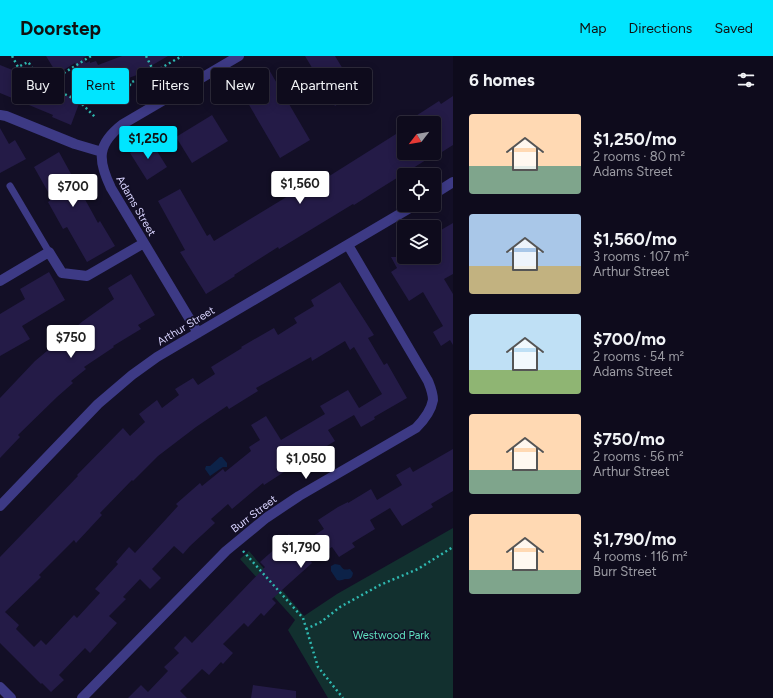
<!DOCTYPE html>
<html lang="en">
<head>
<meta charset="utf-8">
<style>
  body { margin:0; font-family:Figtree,sans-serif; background:#1c1929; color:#f1f3f6; height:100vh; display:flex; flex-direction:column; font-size:15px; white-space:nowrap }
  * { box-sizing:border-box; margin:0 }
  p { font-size:13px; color:#9b9ba3 }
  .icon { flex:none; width:22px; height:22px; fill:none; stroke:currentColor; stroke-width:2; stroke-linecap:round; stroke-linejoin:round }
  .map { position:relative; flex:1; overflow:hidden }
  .sheet { display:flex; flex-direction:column; background:#0e0b1c; width:320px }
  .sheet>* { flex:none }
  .top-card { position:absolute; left:12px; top:12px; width:380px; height:36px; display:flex; gap:8px }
  .needle { width:26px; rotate:239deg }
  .tools { position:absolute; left:397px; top:60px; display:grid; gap:8px }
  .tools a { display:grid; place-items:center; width:44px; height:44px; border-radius:4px; background:#0e0b1c; box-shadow:0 2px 10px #0003,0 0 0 1px #2e2b3b; font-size:20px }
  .price { position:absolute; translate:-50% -34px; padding:0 9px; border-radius:4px; background:#fff; color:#222; font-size:13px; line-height:26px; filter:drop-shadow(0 1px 2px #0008) }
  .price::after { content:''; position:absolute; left:50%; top:24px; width:12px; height:9px; margin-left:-6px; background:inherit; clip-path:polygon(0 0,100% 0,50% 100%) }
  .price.current { background:#00e5ff; color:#111 }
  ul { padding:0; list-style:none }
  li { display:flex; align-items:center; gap:12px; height:100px; padding:0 16px }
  li span { display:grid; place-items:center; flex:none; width:112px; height:80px; border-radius:4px; color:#555 }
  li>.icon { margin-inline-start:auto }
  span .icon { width:48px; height:48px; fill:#fffc; stroke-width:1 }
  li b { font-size:17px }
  h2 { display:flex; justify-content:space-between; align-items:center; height:48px; padding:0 16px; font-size:17px }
  .tag { padding:0 14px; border-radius:4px; background:#0e0b1c; box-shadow:0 2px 10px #0003,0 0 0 1px #2e2b3b; font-size:14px; line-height:36px }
  .tag.current { background:#00e5ff; color:#111 }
  header { display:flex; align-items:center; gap:24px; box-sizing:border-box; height:56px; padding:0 20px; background:#00e5ff; color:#111 }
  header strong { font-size:19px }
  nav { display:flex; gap:22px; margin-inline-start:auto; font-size:14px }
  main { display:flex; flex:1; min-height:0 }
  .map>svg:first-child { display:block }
</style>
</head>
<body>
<header>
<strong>Doorstep</strong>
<nav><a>Map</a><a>Directions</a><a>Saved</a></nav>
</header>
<main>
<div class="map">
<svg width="453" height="642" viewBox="0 0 453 642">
  <rect width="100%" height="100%" fill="#130f26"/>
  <path fill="#12302f" d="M453 472V642H328L288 574 295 564 240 503 249 495 304 560 337 538Z"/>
  <path fill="#0c2248" d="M220 401H222L227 407V411H223L210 420 205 413 206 410H210Z
    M335 508 340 509C344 514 343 514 350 513L353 517C352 523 350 523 345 523 342 524 340 525 337 524L331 515V510Z"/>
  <path fill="#241b47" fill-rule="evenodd" d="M46 0H87L83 2 86 7 90 5V7L96 5 98 9 122 0H168L144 14 145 16 126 23 127 26 107 34 104 26 85 34 75 7 57 18Z
    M305 0H335L357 36 335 50Z
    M0 9 25 19 24 22 80 45 71 69 52 61 53 59 0 37Z
    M268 12 310 84 280 102 238 30Z
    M453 40V89L434 101V99L384 130 354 149 353 148 279 193 278 191 234 219 235 220 206 238 180 196 185 194 158 145 180 133 207 180 210 178 214 185 321 120 323 124 404 73V97H434V67H405L439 45 441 48Z
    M212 59 228 85 192 107 176 81Z
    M0 72 9 88 15 84 26 103 0 117Z
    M150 84 167 111 147 124 130 97Z
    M59 96 98 167 100 165 115 190 87 206 67 171 63 173 48 146 52 143 34 111Z
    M453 167V218L444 223 453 238V289L450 284 441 290 433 276 443 270 423 236 409 245 391 216 397 212 391 201H434V178Z
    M49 216 65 244 22 270 30 283 0 300V258L25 243 20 233Z
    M131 218 155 259 138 269 141 273 113 290 114 291 84 311 86 313 71 325 73 327 57 341 18 379 20 381 0 402V342L35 305 83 265 114 243 108 232Z
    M340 226 374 279 368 282 384 309 387 307 407 342 374 361 375 363 361 371 354 359 328 374 335 385 317 396 318 398 304 406 299 398 280 411 284 416 264 429 263 427 232 453 228 448 211 463 215 467 190 490 183 498 174 490 152 513 161 522 150 533 140 523 123 541 126 543 109 560 117 567 90 597 85 592 59 619 64 624 51 636 42 627 41 628 0 587V501L78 420 77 419 123 372 130 380 145 366 139 358 157 344 162 352 179 339 175 333 193 322 198 329 215 318 211 311 242 292 241 291 274 272 278 279 297 267 294 262 314 250 311 244ZM345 285 350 294 354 291 382 338 359 352 348 334 320 350 325 358 281 384 266 360 251 369 260 384 249 391 251 395 225 416 223 413 202 430 200 427 176 448 178 450 135 497 129 491 116 506 118 508 95 533 100 537 77 562 74 559 46 589 41 584 34 591 16 573 19 569 5 556 41 521 39 519 74 484 76 487 102 459 100 457 132 424 133 425 158 400 196 371 227 350 229 353 258 335 256 332 311 301 312 305Z
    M453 393V435L431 448 433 451 402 470 390 452 370 464 375 473 352 487 355 491 339 501 332 491 310 504 312 507 272 543 276 547 264 560 261 557 248 571 244 567 223 588 233 597 223 608 221 606 209 619 202 613 180 635 187 642H128L141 629 148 636 168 615 164 611 179 597 174 592 185 580 192 587 265 511 260 506 277 491 275 490 289 478 299 489 324 473 318 464 338 451 348 446V447L371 433 377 444 402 429 396 419 410 411 413 416Z
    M253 629 296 635V642H251Z"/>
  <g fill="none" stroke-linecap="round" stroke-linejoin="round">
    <path stroke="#2fb8b0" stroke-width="2.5" stroke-dasharray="2 3" stroke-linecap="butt" d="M12 0 18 11 28 6 29 7 37 21 41 27 79 45 95 61
      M146 0 154 16 182 0
      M51 25 91 0
      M79 41 105 31 108 39 130 29V27L154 16 159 27
      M243 495 303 562 318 611 343 642
      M306 573 321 566 340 551 380 529 418 513 453 491"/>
    <path stroke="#3d3a85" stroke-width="7" d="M10 130 49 196"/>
    <path stroke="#3d3a85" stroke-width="10" d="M0 59 6 60 75 88 102 96
      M434 138 453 126
      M0 225 49 196 62 217 87 220 144 187
      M198 277 111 132C97 103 97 88 123 68L239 0
      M0 450 98 348 132 319 157 301 415 149
      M0 631 11 642
      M82 642 226 495 266 462 299 440 416 372C424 364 431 355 433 344 433 337 430 330 428 325L348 189"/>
  </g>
  <g text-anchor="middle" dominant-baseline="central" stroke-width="3.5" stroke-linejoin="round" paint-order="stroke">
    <g font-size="11" fill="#d9d4ff" stroke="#130f26">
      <text transform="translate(136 150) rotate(60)">Adams Street</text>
      <text transform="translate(186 270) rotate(-31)">Arthur Street</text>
      <text transform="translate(254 458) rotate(-37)">Burr Street</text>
    </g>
    <g font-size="11" fill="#5fe0c0" stroke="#130f26">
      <text x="391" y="579">Westwood Park</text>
    </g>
  </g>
</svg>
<div class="tools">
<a><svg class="needle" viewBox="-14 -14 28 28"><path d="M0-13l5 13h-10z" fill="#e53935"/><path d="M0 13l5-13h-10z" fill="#9b9ba3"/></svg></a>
<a><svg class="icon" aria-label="locate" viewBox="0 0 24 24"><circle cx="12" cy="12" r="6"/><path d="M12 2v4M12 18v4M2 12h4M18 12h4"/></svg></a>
<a><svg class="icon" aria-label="layers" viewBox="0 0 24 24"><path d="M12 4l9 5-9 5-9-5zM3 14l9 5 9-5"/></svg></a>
</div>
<b class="price current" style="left:148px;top:104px">$1,250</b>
<b class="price" style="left:300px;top:149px">$1,560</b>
<b class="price" style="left:73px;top:152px">$700</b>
<b class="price" style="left:71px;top:303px">$750</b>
<b class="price" style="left:306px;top:424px">$1,050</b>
<b class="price" style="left:301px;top:513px">$1,790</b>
<div class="top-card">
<a class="tag">Buy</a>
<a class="tag current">Rent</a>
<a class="tag">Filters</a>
<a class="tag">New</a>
<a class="tag">Apartment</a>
</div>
</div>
<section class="sheet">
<h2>6 homes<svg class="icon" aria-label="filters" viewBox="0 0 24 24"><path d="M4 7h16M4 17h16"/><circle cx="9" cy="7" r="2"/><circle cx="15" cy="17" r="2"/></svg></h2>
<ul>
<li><span style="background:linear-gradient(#ffd9b3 65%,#7fa58c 0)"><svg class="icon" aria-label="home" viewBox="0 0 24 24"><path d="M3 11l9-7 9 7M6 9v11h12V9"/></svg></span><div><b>$1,250/mo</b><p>2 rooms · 80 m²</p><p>Adams Street</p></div></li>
<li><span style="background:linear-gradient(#a9c7e8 65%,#c2b280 0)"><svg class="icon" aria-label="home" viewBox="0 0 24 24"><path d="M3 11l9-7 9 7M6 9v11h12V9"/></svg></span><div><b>$1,560/mo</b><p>3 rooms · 107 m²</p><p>Arthur Street</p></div></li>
<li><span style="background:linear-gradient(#bfe0f5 70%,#8fb573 0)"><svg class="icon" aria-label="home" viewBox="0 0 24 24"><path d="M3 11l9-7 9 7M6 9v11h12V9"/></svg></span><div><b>$700/mo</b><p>2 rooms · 54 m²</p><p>Adams Street</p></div></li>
<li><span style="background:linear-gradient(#ffd9b3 70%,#7fa58c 0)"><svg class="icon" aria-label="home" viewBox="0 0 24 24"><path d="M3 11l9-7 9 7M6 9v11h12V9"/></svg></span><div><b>$750/mo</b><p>2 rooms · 56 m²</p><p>Arthur Street</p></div></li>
<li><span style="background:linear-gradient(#ffd9b3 70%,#7fa58c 0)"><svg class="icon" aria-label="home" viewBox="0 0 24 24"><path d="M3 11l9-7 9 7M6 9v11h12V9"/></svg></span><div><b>$1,790/mo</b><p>4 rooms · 116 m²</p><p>Burr Street</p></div></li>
</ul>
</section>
</main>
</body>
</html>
